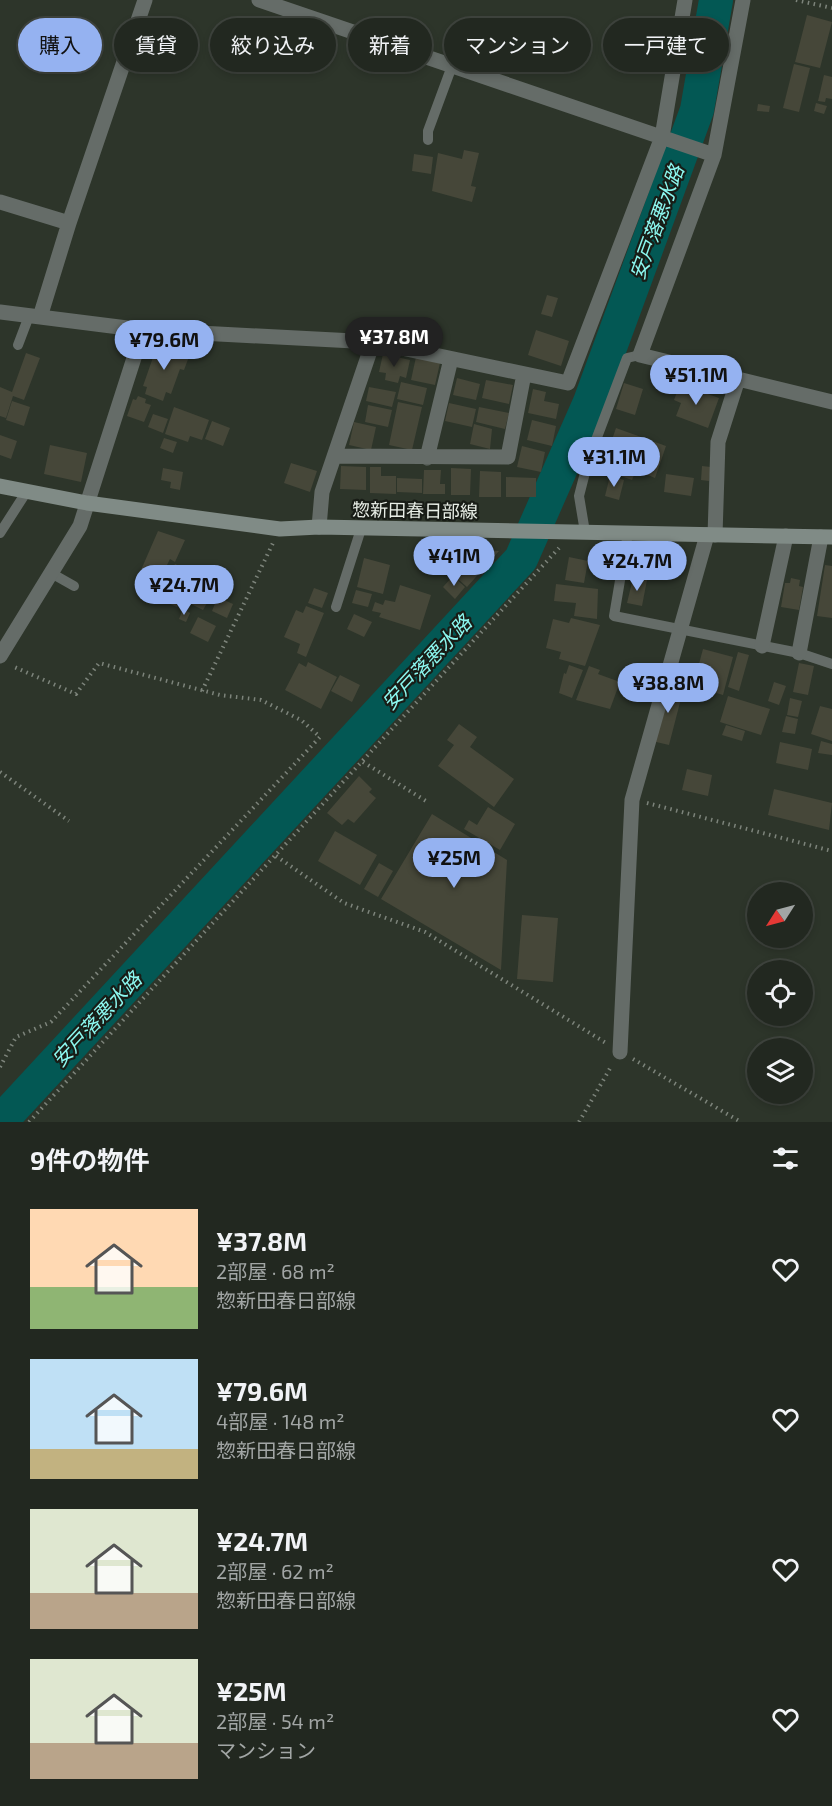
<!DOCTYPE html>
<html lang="ja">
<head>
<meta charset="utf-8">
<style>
  body { margin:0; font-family:"Exo 2","Noto Sans JP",sans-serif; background:#2a3029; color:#f1f3f6; height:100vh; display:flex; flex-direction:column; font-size:22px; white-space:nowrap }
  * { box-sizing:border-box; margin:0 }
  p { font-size:20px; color:#a2a6a5 }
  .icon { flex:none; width:33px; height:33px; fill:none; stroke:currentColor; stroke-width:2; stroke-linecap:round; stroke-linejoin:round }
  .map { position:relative; height:1122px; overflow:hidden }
  .panel { display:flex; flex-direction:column; background:#222820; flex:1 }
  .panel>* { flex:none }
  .hud { position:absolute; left:18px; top:18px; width:796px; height:54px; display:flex; gap:12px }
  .needle { width:39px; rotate:234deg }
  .buttons { position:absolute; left:747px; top:882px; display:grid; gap:12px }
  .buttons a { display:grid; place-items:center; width:66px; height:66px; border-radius:50%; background:#222820; box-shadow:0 3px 9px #0003,0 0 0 2px #3f443e; font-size:30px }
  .price { position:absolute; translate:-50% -51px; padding:0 14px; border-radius:21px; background:#95b2f1; color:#111; font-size:20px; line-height:39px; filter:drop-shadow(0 2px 3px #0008) }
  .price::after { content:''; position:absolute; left:50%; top:36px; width:18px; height:14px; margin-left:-9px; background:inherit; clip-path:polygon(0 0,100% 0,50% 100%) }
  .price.active { background:#222; color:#fff }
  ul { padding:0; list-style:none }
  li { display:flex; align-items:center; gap:18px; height:150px; padding:0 30px }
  li span { display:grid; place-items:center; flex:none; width:168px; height:120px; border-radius:0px; color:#555 }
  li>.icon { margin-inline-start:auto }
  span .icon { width:72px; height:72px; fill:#fffc; stroke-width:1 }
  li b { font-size:26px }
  h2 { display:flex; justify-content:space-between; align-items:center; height:72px; padding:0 30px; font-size:26px }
  .chip { padding:0 21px; border-radius:27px; background:#222820; box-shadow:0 3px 9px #0003,0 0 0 2px #3f443e; font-size:21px; line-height:54px }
  .chip.active { background:#95b2f1; color:#111 }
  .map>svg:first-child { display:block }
</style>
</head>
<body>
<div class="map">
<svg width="832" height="1122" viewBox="0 0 832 1122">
  <rect width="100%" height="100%" fill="#2d352a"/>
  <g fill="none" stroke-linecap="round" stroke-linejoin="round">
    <path stroke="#035854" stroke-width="34" d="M0 1122 521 559 590 402 697 110 716 0"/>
  </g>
  <path fill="#464739" d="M807 15 832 22 820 68 795 62Z
    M794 64 810 68 799 112 783 108Z
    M824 75 832 77V99L826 98 825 102 818 101Z
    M816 103 827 106 824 114 814 111Z
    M758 104 770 106 769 112 757 111Z
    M464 150 479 153 471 186 476 187 472 202 432 191 438 153 462 159Z
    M414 154 433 157 431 174 412 171Z
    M547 295 558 298 552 317 541 314Z
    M536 330 569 341 561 366 528 355Z
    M158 343 190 354 184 370 180 369 171 394 166 392 163 401 145 394 147 387 143 386Z
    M26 353 40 358 24 400 13 396 6 418 0 416V387L12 392Z
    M383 354 410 360 406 378 400 376 398 383 385 380 386 373 379 372Z
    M416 357 440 363 435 385 411 380Z
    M457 378 480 384 476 400 453 395Z
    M486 380 513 385 509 404 482 398Z
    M401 382 427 388 423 405 397 399Z
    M624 383 643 389 635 415 616 409Z
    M680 384 719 398 708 428 676 416 681 403 674 400Z
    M369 387 396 392 392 407 366 401Z
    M533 389 546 392 544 401 559 404 556 419 528 413Z
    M138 396 146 399 145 403 151 405 144 422 127 416 133 399 136 400Z
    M12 401 30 407 24 426 6 420Z
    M398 402 422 407 412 450 389 445Z
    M449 403 476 409 472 427 445 421Z
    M368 405 392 410 388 427 365 422Z
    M174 407 209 420 202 440 190 436 188 442 165 434Z
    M479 407 509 413 505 429 476 422Z
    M153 414 168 419 163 433 148 427Z
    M532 420 556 426 552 446 527 440Z
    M212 421 230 428 223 446 205 439Z
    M354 422 376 427 371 450 349 445Z
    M474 424 492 429 490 449 470 444Z
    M616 428 666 446 655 478 636 470 632 480 621 476 623 471 615 468 617 461 606 457Z
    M0 435 17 441 11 459 0 455Z
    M164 438 177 442 173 453 160 448Z
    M50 445 87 453 81 482 44 474Z
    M522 446 545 452 541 472 517 467Z
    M291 463 317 471 310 492 284 483Z
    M341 466 366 467V490L340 489Z
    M702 466 711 467 709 481 701 480Z
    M370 467H381V476H396V494L370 493Z
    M163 468 183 472 180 490 170 488 171 482 161 480Z
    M451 468 471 469 470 495H451Z
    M424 470H441L440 484H445V494H423Z
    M480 471 501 472V497H479Z
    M666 474 694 478 691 496 664 492Z
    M610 476 624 480 619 500 605 496Z
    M506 477 536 478V497H506Z
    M397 478 422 479V493L397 492Z
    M158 531 185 540 175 562 170 559 160 579 141 570Z
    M442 547 499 551 467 587 437 561Z
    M569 557 588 561 584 583 565 580Z
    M364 558 390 565 383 594 357 587Z
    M175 564 218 584 203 610 181 599 177 607 159 599Z
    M825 565 832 566V618L817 616Z
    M453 576 465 587 455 599 443 587Z
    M633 578 647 580 642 606 627 603Z
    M791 578 800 580 799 586 803 587 799 610 781 607 785 583H790Z
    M225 581 232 584 229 591 222 587Z
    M556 584 598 589 597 619 574 616 576 603 554 601Z
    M400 585 431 595 420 630 379 617 381 613 372 611 375 602 383 605 385 600 395 602Z
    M314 588 328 593 322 608 308 603Z
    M221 589 228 592 224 600 233 604 227 618 212 611Z
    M356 590 372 594 368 607 352 603Z
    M306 606 324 613 306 657 297 653 300 644 284 637 296 610 303 613Z
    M183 609 190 613 186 622 179 619Z
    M354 614 372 622 364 637 347 629Z
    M198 617 216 626 208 642 190 633Z
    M571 618 600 625 585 666 559 659 561 652 546 648 553 619 569 623Z
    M703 649 733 657 723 695 693 686Z
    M738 652 749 655 739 691 728 687Z
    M308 662 337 677 321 709 285 690 299 663 306 667Z
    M799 663 814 666 808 695 793 692Z
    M569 665 583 670 572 698 559 693 564 673 566 674Z
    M589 666 600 670 598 674 620 682 610 709 576 700Z
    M340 675 360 685 352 702 331 691Z
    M667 682 684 687 669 745 652 741Z
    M774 682 786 686 779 705 768 701Z
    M728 696 770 709 761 735 720 722Z
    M790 698 802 701 798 717 787 715Z
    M820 706 832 709V741L811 734Z
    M786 716 798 719 795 734 782 732Z
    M459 724 477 737 470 747 514 779 494 807 438 766 454 745 447 740Z
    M726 725 745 731 742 741 722 735Z
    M821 741 832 744V755L818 753Z
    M780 742 812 749 808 770 776 763Z
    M687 769 712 775 708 796 682 790Z
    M359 776 372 789 369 792 376 798 354 823 348 819 342 825 327 813Z
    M774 789 832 803 829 830 768 815Z
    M488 807 515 824 500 850 464 829 469 820 477 825Z
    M432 814 507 860 501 970 381 899Z
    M335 831 377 855 360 885 318 861Z
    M379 863 393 871 378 897 364 889Z
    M522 915 558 918 553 982 517 979Z"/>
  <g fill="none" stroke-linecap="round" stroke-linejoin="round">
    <path stroke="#7d847b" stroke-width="4" stroke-dasharray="1.5 4.5" stroke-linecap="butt" d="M796 0 832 8
      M202 691 273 543
      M363 762 426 801
      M0 772 69 821
      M647 803 832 851
      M276 856 344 903 425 932 606 1043
      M633 1059 741 1122
      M0 1067 16 1037 51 1022 320 737 301 720 261 700 220 695 99 663 76 694 12 666
      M29 1122 559 548
      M579 1122 612 1065"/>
    <path stroke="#656c68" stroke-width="10" d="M428 140V131L452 66
      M18 345 29 316
      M585 532 579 496 588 461 627 358 640 355
      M0 533 27 491
      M628 533 614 616 799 653 832 664
      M51 573 74 586
      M336 607 361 529"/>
    <path stroke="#656c68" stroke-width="15" d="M259 0 714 155
      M743 0 714 155 640 355 832 402
      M0 202 69 223 145 0
      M0 312 143 330 373 342 568 383 662 137 685 0
      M40 317 69 223
      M335 456 508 457 524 374
      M427 458 451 359
      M319 527 322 492 373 342
      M715 535 718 442 738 379
      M762 646 786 536
      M799 653 821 537
      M0 656 80 526 143 330
      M620 1052 632 800 707 535"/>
    <path stroke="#808b86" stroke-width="15" d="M0 486 87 503 280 529 319 527 832 537"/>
  </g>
  <g text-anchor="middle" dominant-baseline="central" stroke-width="4.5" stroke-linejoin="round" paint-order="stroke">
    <g font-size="18" fill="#e9efe7" stroke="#181c16">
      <text transform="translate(415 510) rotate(1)">惣新田春日部線</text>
    </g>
    <g font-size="20" font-style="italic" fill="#8cf8f0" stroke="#181c16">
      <text transform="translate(656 222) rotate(-70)">安戸落悪水路</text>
      <text transform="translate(426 662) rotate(-47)">安戸落悪水路</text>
      <text transform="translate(96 1019) rotate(-47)">安戸落悪水路</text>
    </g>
  </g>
</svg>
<div class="buttons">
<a><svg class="needle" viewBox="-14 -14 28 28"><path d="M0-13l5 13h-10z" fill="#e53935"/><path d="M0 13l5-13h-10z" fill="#a2a6a5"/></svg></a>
<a><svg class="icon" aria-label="locate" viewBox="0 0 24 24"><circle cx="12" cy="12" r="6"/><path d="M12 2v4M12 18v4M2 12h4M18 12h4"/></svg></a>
<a><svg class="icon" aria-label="layers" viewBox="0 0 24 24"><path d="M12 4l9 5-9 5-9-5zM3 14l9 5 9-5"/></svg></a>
</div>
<b class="price active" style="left:394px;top:368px">¥37.8M</b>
<b class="price" style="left:164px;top:371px">¥79.6M</b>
<b class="price" style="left:696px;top:406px">¥51.1M</b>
<b class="price" style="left:614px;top:488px">¥31.1M</b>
<b class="price" style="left:454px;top:587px">¥41M</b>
<b class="price" style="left:637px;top:592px">¥24.7M</b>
<b class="price" style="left:184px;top:616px">¥24.7M</b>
<b class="price" style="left:668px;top:714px">¥38.8M</b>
<b class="price" style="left:454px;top:889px">¥25M</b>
<div class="hud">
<a class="chip active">購入</a>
<a class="chip">賃貸</a>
<a class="chip">絞り込み</a>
<a class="chip">新着</a>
<a class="chip">マンション</a>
<a class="chip">一戸建て</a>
</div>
</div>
<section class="panel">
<h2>9件の物件<svg class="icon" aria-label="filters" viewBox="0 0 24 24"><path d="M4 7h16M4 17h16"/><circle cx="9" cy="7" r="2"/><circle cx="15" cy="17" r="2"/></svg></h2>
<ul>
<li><span style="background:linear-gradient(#ffd9b3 65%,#8fb573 0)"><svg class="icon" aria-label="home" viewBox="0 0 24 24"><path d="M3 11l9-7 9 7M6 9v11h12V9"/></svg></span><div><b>¥37.8M</b><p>2部屋 · 68 m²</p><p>惣新田春日部線</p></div><svg class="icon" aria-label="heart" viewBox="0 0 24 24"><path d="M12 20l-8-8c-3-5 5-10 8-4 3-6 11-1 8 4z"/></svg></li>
<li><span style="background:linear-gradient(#bfe0f5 75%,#c2b280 0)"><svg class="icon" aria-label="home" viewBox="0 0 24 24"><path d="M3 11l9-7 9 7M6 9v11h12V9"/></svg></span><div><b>¥79.6M</b><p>4部屋 · 148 m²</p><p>惣新田春日部線</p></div><svg class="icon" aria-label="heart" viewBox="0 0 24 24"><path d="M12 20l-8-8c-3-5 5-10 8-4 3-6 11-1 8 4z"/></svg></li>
<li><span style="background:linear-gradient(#dfe7d0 70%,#b9a48a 0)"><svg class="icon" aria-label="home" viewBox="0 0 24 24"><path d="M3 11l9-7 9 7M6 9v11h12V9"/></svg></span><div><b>¥24.7M</b><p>2部屋 · 62 m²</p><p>惣新田春日部線</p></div><svg class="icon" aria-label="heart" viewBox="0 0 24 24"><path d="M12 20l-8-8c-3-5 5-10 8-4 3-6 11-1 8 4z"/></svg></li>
<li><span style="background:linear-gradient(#dfe7d0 70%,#b9a48a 0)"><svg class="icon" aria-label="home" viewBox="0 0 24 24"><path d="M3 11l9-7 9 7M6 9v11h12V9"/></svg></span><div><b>¥25M</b><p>2部屋 · 54 m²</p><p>マンション</p></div><svg class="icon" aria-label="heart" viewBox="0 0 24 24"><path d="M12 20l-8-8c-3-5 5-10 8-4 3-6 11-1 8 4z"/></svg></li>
</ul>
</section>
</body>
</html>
